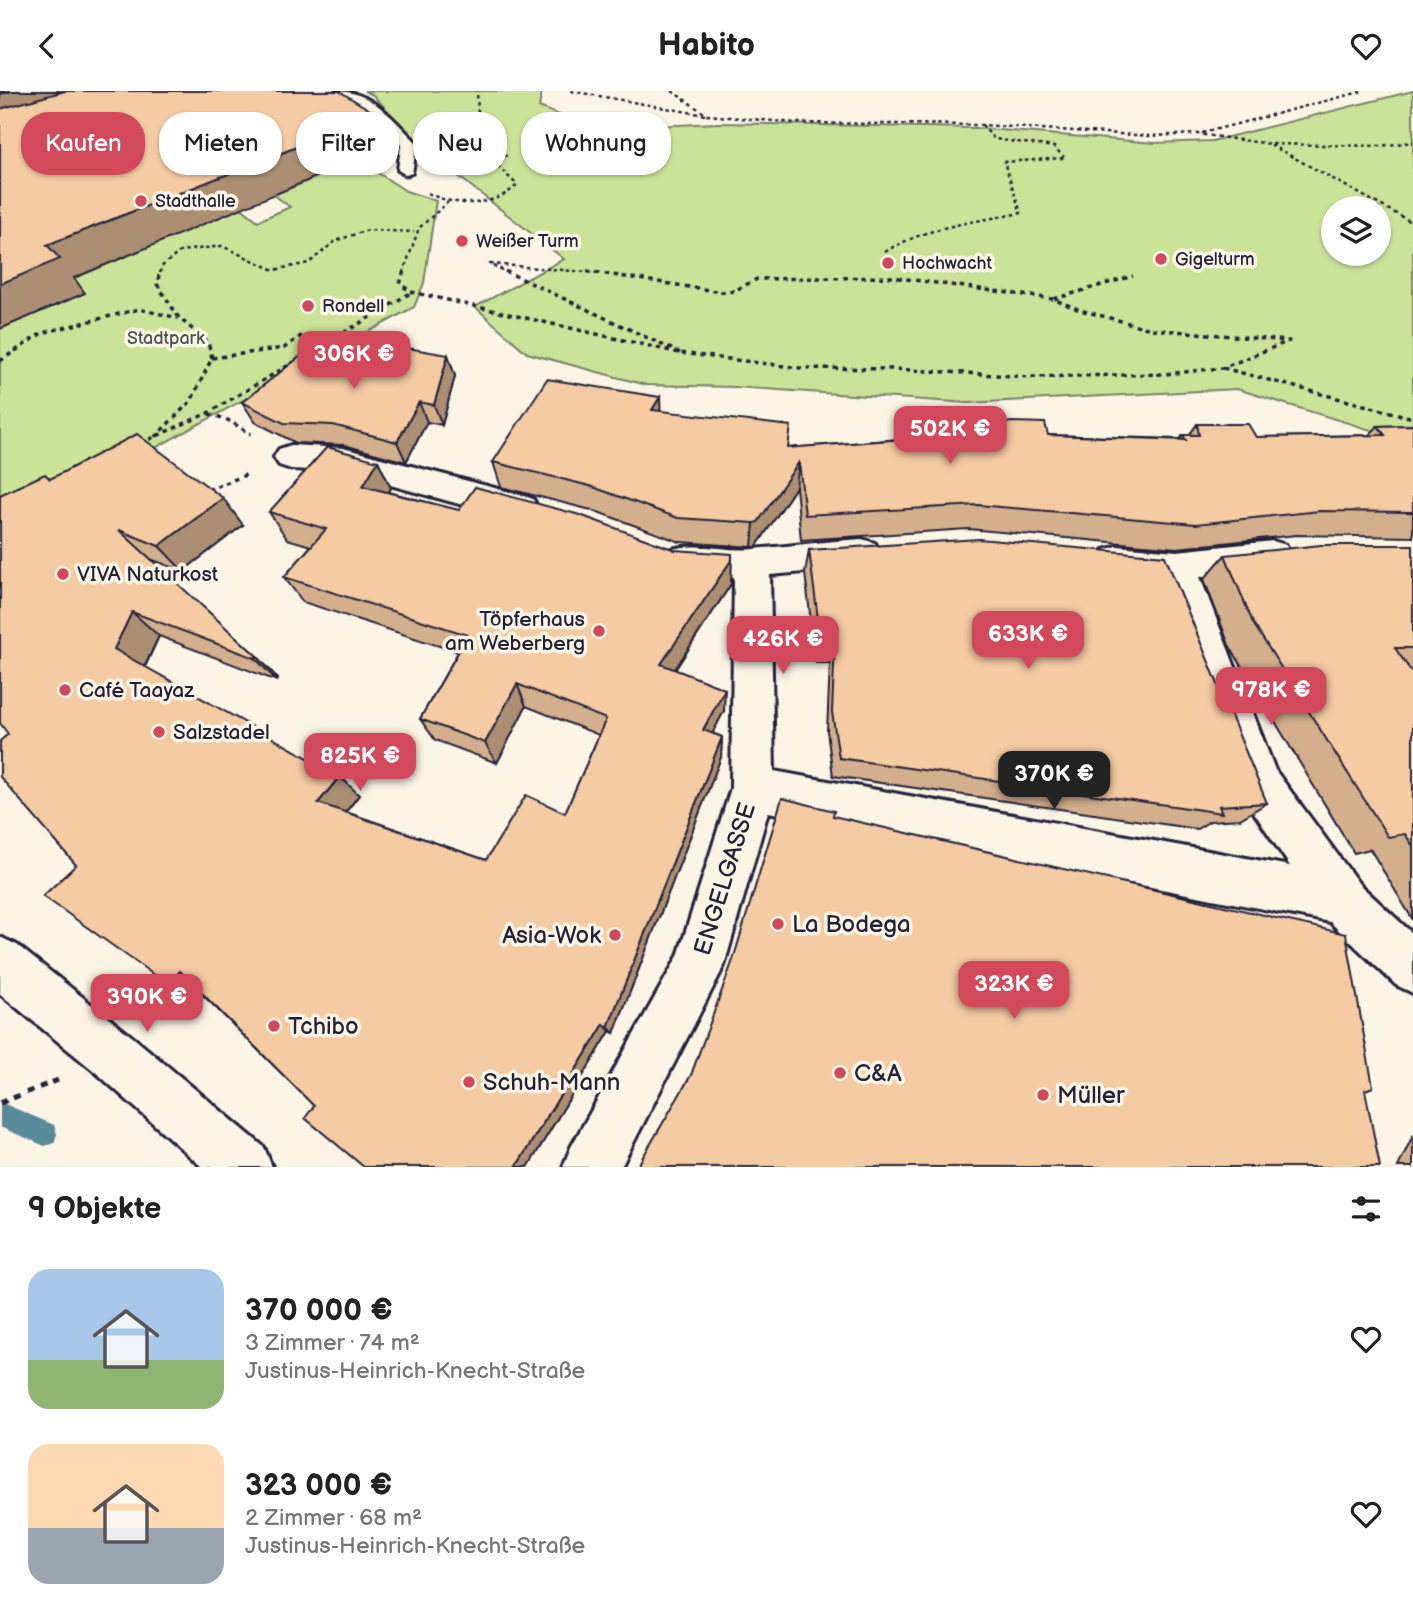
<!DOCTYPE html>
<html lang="de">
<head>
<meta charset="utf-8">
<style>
  body { margin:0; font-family:"Balsamiq Sans",sans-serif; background:#f6f6f6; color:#222; height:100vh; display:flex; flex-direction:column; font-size:26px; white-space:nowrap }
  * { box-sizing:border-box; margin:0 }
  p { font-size:23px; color:#767676 }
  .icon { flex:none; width:38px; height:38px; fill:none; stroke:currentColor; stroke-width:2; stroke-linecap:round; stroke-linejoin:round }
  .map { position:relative; height:1076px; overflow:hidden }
  .details { display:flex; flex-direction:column; background:#fff; flex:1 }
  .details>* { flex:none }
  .hud { position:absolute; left:21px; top:21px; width:700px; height:63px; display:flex; gap:14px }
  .fabs { position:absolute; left:1321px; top:105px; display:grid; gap:14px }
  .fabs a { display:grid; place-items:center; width:70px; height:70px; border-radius:50%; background:#fff; box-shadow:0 2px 5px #0004; font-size:35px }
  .price { position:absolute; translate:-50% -60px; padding:0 16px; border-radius:14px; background:#d1495b; color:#fff; font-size:23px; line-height:46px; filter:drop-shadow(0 2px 4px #0008) }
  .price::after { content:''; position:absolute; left:50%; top:42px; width:21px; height:16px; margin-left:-10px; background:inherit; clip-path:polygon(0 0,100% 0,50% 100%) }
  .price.on { background:#222; color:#fff }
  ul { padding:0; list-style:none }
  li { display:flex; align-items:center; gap:21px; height:175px; padding:0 28px }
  li span { display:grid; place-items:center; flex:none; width:196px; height:140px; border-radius:21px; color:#555 }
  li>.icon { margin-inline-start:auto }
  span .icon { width:84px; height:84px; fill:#fffc; stroke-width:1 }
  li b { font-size:30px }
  h2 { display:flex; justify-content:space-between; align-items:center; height:84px; padding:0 28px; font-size:30px }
  .pill { padding:0 24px; border-radius:28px; background:#fff; box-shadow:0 2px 5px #0004; font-size:24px; line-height:63px }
  .pill.on { background:#d1495b; color:#fff }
  header { display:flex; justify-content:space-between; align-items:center; height:91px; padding:0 28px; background:#fff; font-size:32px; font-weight:600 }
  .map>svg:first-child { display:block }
</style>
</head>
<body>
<header><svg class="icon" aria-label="back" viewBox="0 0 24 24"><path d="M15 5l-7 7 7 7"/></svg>Habito<svg class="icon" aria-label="heart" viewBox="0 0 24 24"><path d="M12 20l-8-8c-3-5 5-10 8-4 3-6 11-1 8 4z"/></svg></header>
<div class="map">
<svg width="1413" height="1076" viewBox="0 0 1413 1076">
  <rect width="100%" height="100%" fill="#fcf5e5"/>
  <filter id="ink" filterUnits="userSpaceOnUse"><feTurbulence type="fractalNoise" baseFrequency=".0143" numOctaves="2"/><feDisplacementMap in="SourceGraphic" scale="14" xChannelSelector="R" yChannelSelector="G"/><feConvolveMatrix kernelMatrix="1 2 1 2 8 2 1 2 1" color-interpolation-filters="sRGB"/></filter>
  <g filter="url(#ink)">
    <path fill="#cbe399" stroke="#76826a" stroke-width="2" fill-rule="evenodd" d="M364 0H542L539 16 595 38 718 32 975 37 1155 52 1212 50 1413 0V352L1237 298 968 312 735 296 646 294 527 262 475 216 564 168 425 59 373 4ZM1334 117H1379V163H1334Z
      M358 69 406 100 436 110 424 192 414 216 67 405 0 437V238L72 188 241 117 258 130 290 116 274 104Z"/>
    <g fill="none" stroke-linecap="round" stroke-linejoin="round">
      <path fill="#598a97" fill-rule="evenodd" d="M0 1011 54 1034 57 1043 54 1052 45 1055 0 1036Z"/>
      <g stroke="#22223b" stroke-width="6">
        <path id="service" d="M336 0C371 0 391 26 415 50L417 53 412 82 406 84 398 79 401 54 373 24Z"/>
      </g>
      <g stroke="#22223b" stroke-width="6">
        <path id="minor" d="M291 354 343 357 521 404 533 408 538 417 533 426 521 430 343 381 291 378 279 374 274 366 279 358Z
          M862 448 875 452 880 462 875 472 862 476 770 484 774 680 1290 775 1243 705 1164 487 1117 483 1104 479 1099 469 1104 459 1117 455 1177 460 1273 450 1286 454 1291 464 1286 474 1273 478 1200 486 1275 679 1359 793 1413 843V902L1396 894 1330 831 768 721 724 875 621 1076H563L571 1056 678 865 731 697 734 486 681 483 668 479 663 469 668 459C696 450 726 461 754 458 790 455 826 450 862 448Z
          M0 846 17 854 135 948 264 1056 272 1076H202L99 984 0 903Z"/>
      </g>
      <path stroke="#22223b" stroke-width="2.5" stroke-dasharray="3.5 3.5" stroke-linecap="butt" d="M571 0 705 24
        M672 0 707 24 796 32 982 34 1150 45 1198 43 1270 53 1380 55 1413 51
        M982 34 994 48 1054 56 1064 66
        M1202 42 1364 0
        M1271 54 1413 132
        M483 59 510 66
        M457 67 477 70 488 68
        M428 102C455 116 494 117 517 94L484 61 479 45 477 0
        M885 161C927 135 974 131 1021 122L1004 71 1065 67
        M160 182 161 176 181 160 222 155 274 179 309 172 335 150 368 139 414 141
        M403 182 419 137 448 111
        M509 182 490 173 598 182"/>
      <path stroke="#22223b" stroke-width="3.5" stroke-dasharray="4.5 4.5" stroke-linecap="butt" d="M404 180 400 193 412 201 680 262
        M505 180 680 262
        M587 180 722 201 734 200 757 188 892 186 1053 208 1080 219 1151 238 1289 250 1222 277 1165 283 1032 286 893 278 800 277 680 262
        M1054 208 1133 185
        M305 265 412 201
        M212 267 284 257 304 243
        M0 270 42 242 139 218 178 227
        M1223 277 1413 327
        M209 323 226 328 251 343
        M155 346 191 310 212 267 208 251 179 227 157 193 160 180
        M141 352 208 322 294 271
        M208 399 248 383"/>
      <path stroke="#22223b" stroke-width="5" stroke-dasharray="7 7" stroke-linecap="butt" d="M0 1012 58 989"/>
      <use href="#service" fill="#fcf5e5" fill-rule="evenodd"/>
      <use href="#minor" fill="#fcf5e5" fill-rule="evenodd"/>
    </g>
    <path fill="#d3af8d" stroke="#22223b" stroke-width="2" d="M448 264 455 285 442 334 427 331 406 371 344 354 296 352 255 331 242 311 364 280Z
      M661 320 788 357 912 347 914 340 1180 348 1183 344H1189L1197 333 1256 346 1369 344 1378 335 1413 334V446L1296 444 1177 457 968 438 801 449 796 396 756 456H752L680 451 595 420 501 396 493 371Z
      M378 370 391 397 389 401 731 493 675 579 724 620 712 642 722 646 721 666 614 942 610 940 528 1076H364L314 1015 201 902 200 904 168 894 76 774 8 643 50 388 243 434 183 480 150 468 257 565 278 588 277 590 159 545 145 576 359 704 346 721 486 769 565 722 599 644 526 615 497 672 435 649 420 628 458 561 303 511 284 486 311 455 287 448 269 421Z
      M1413 454V579H1410L1413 583V829L1370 758 1354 762 1229 554 1204 488 1225 464Z
      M809 459 1267 712 1240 728 1210 730 1197 738 833 685 827 640 830 572H816L805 482Z
      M1413 1044V1076H1398Z"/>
    <path fill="#ac8e73" stroke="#22223b" stroke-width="2" d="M11 0H144L0 41V3Z
      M378 24 388 56 74 187 85 202 0 238V193L47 154Z
      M448 264 455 285 442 334 434 314Z
      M660 306 661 332 652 319Z
      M419 311 427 331 406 371 397 351Z
      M378 370 391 397 377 422 363 395Z
      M799 371 796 396 756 456H752L754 432Z
      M223 407 243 434 183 480 159 455Z
      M732 468 731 493 663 596 661 573Z
      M132 521 159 545 142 581 114 558Z
      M257 565 278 588 277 590 255 567Z
      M517 593 526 615 497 672 485 652Z
      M725 598 724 620 704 659 703 639Z
      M722 646 721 666 614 942 608 936Z
      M340 685 359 704 339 729 318 712Z
      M180 880 211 890 200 904 168 894Z
      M604 933 610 940 528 1076H516Z"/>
    <path fill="#f5cba4" stroke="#22223b" stroke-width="2" d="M0 0H11L0 3Z
      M65 0H339L378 24 47 154 60 168 0 193V18Z
      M384 253 448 264 434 314 419 311 397 351 333 334 284 332 242 311 306 261 364 280Z
      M547 288 660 306 652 319 791 335 788 357 916 347 914 340 1012 331 1045 332 1048 344 1186 349 1183 344H1199L1197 333H1248L1256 346 1385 344 1378 335 1413 334V421L1320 420 1196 433 978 414 805 424 799 371 758 431 754 432 678 427 590 395 493 371Z
      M137 343 223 407 159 455 119 439 257 565 255 567 132 521 114 558 340 685 318 712 486 769 526 704 565 722 606 628 517 593 485 652 420 628 468 544 284 486 326 438 269 421 327 356 378 370 363 395 459 419 475 396 580 424 675 459 732 463V468L661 573 725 598 703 639 722 646 608 936 604 933 516 1076H364L305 1027 314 1015 180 880 168 894 43 805 76 774 0 686V650L8 643 0 632V404L45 383 50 388Z
      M979 448 1165 465 1267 712 1219 715 1222 722 839 667 832 621 835 551H821L809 459Z
      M1321 454H1413V557H1395L1413 583V755L1405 743 1388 746 1253 532 1225 464Z
      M782 707 834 720 833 725 1346 843 1373 996 1365 999 1380 1076H637L691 984 733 869Z"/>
  </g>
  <g fill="#d1495b" stroke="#fcf5e5" stroke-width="2.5">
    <circle cx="141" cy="110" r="7"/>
    <circle cx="462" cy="150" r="7"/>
    <circle cx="1161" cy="168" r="7"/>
    <circle cx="888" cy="172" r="7"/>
    <circle cx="308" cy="215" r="7"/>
    <circle cx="63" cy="483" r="7"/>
    <circle cx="599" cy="540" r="7"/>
    <circle cx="65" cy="599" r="7"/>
    <circle cx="159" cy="641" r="7"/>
    <circle cx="778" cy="833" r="7"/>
    <circle cx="615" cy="844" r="7"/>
    <circle cx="274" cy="935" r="7"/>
    <circle cx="840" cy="982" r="7"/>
    <circle cx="469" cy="991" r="7"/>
    <circle cx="1043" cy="1004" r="7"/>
  </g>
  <g text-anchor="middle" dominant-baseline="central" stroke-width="7" stroke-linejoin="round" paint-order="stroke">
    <g font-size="18" fill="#22223b" stroke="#fcf5e5" text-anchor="start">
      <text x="155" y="110">Stadthalle</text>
      <text x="476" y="150">Weißer Turm</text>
      <text x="1175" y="168">Gigelturm</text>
      <text x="902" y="172">Hochwacht</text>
      <text x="322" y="215">Rondell</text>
    </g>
    <g font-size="18" fill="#4c5252" stroke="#fcf5e5">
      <text x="166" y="247">Stadtpark</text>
    </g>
    <g font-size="21" fill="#22223b" stroke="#fcf5e5" text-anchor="start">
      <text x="77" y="483">VIVA Naturkost</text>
      <text x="585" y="528" text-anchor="end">Töpferhaus<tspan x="585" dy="24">am Weberberg</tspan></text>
      <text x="79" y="599">Café Taayaz</text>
      <text x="173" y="641">Salzstadel</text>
    </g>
    <g font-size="24" fill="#22223b" stroke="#fcf5e5">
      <text transform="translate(725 788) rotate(-73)">ENGELGASSE</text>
    </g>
    <g font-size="24" fill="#22223b" stroke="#fcf5e5" text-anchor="start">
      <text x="792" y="833">La Bodega</text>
      <text x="601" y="844" text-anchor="end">Asia-Wok</text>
      <text x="288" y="935">Tchibo</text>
      <text x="854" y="982">C&amp;A</text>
      <text x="483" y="991">Schuh-Mann</text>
      <text x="1057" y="1004">Müller</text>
    </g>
  </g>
</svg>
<div class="fabs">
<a><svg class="icon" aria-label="layers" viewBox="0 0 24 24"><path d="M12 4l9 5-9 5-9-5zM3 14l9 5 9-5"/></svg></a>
</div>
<b class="price" style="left:354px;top:300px">306K €</b>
<b class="price" style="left:950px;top:375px">502K €</b>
<b class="price" style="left:1028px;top:580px">633K €</b>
<b class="price" style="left:783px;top:585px">426K €</b>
<b class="price" style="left:1271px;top:636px">978K €</b>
<b class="price" style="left:360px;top:702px">825K €</b>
<b class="price on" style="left:1054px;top:720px">370K €</b>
<b class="price" style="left:1014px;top:930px">323K €</b>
<b class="price" style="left:147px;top:943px">390K €</b>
<div class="hud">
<a class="pill on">Kaufen</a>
<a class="pill">Mieten</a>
<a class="pill">Filter</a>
<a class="pill">Neu</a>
<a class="pill">Wohnung</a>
</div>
</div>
<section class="details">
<h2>9 Objekte<svg class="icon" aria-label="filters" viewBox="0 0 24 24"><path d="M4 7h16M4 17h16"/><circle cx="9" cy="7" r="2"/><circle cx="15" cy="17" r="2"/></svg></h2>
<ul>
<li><span style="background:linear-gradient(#a9c7e8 65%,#8fb573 0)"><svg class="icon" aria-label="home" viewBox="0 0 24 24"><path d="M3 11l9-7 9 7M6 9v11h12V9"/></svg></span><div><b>370 000 €</b><p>3 Zimmer · 74 m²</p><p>Justinus-Heinrich-Knecht-Straße</p></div><svg class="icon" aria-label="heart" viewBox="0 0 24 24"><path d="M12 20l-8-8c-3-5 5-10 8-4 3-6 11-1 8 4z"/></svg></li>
<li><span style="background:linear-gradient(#ffd9b3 60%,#9aa5b1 0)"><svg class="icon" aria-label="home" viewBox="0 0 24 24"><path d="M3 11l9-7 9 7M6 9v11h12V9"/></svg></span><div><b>323 000 €</b><p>2 Zimmer · 68 m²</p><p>Justinus-Heinrich-Knecht-Straße</p></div><svg class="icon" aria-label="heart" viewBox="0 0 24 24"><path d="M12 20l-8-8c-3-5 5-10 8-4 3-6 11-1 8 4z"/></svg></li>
</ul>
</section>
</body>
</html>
